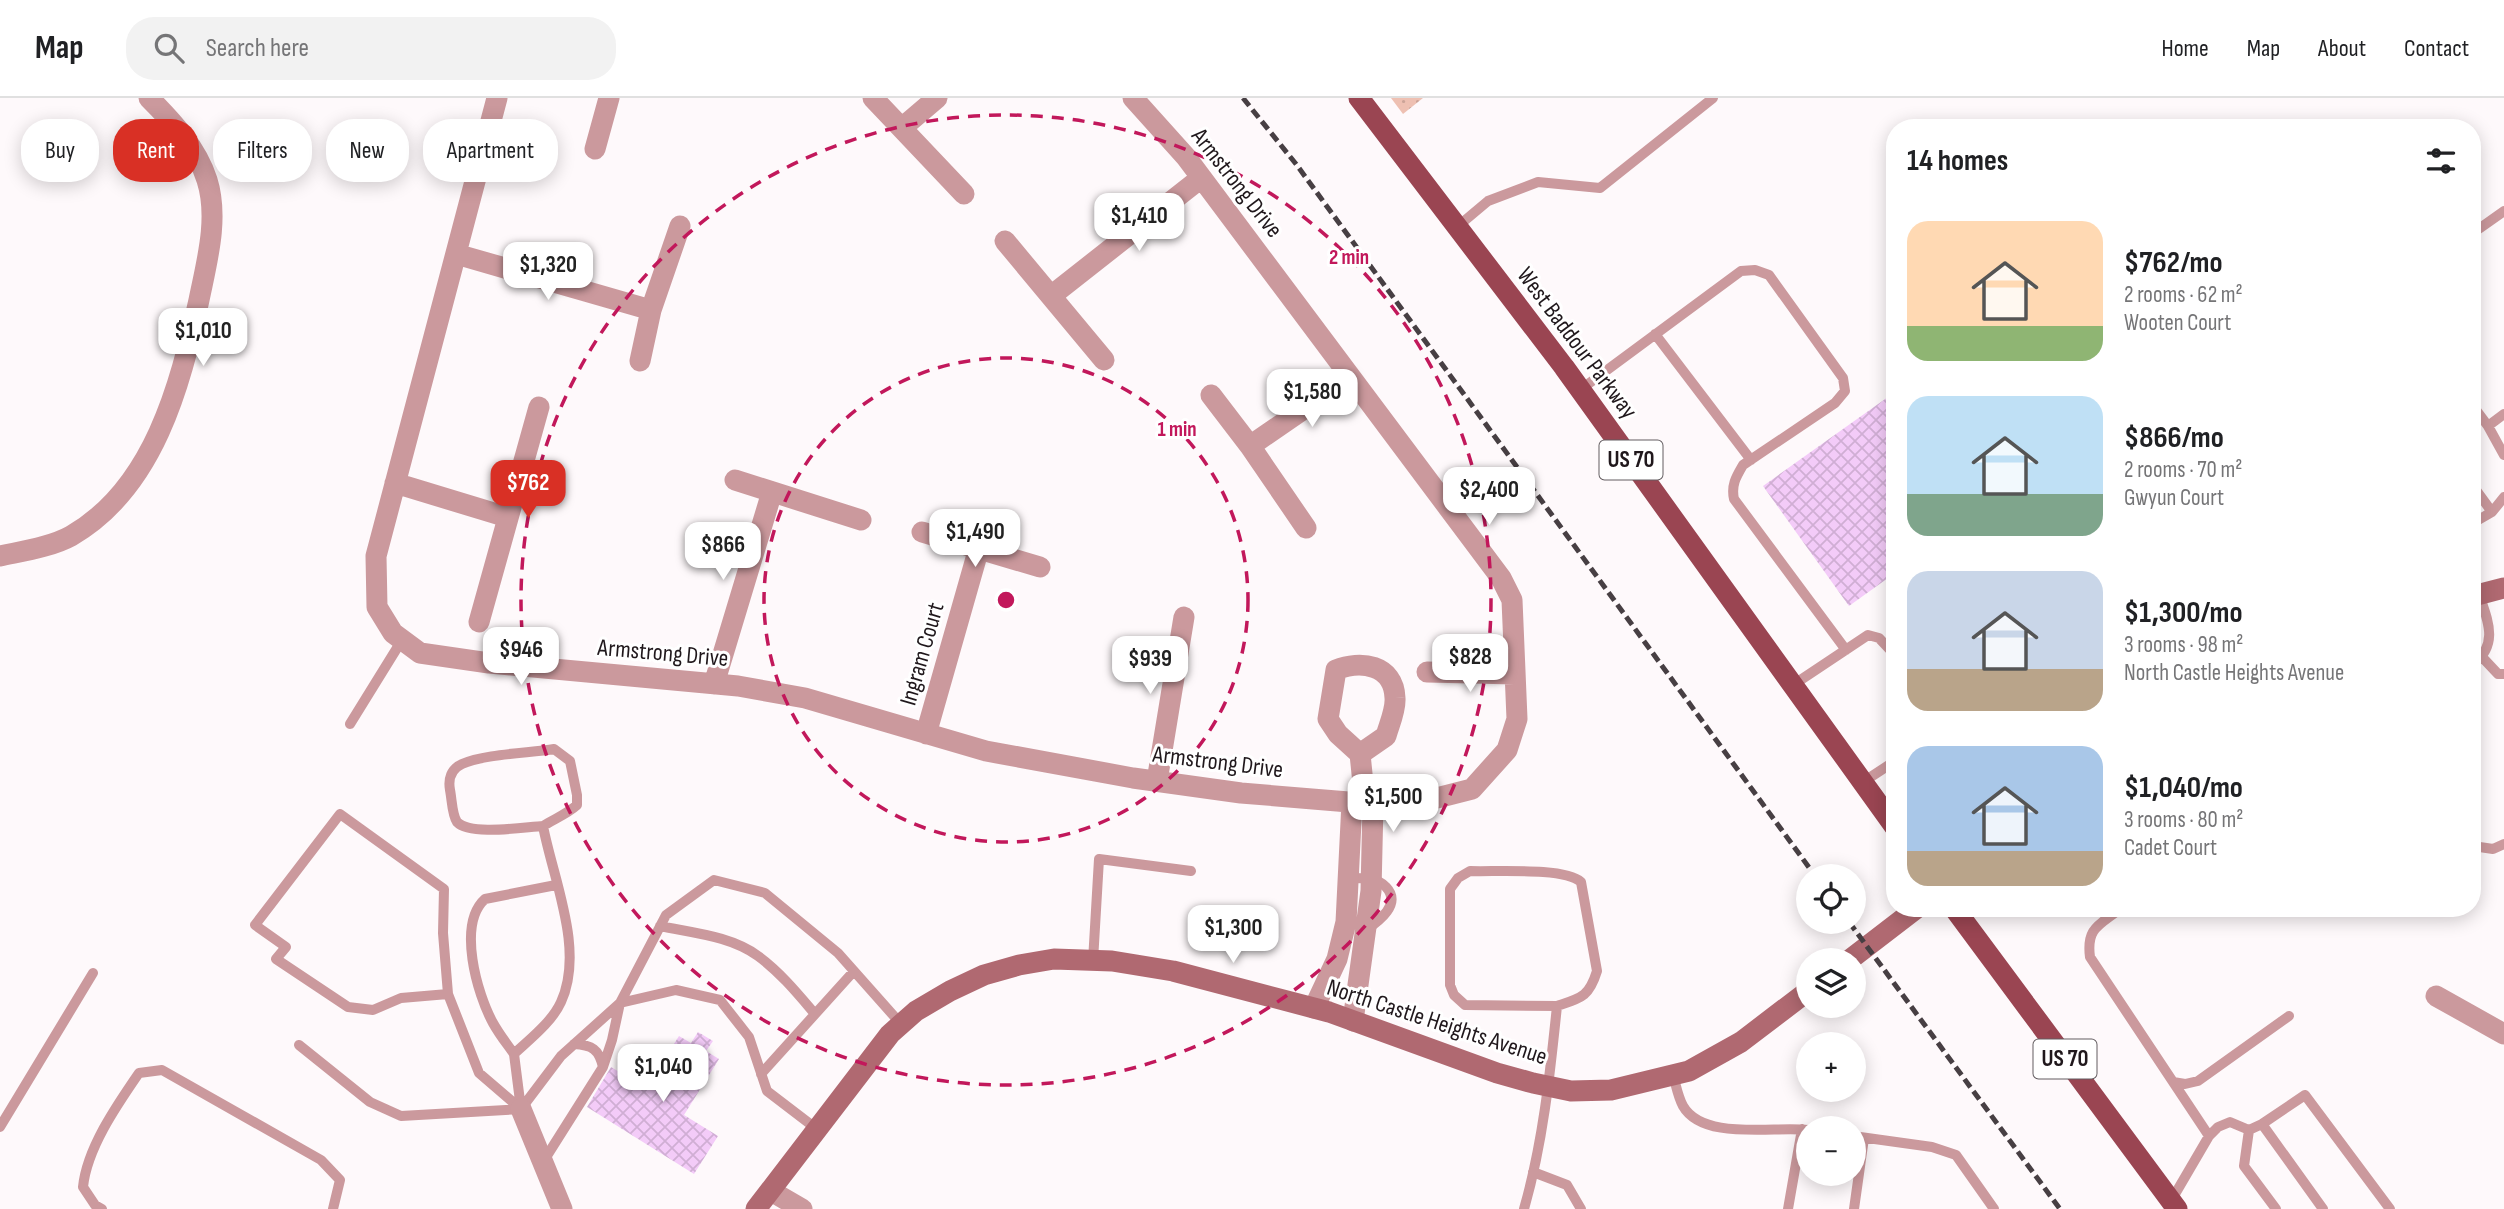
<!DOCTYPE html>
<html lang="en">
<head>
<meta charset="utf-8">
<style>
  body { margin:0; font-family:"Sofia Sans Condensed",sans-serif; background:#f2f2f2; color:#202124; height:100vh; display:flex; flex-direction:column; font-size:26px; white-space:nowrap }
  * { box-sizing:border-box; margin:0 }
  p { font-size:23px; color:#757577 }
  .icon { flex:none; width:38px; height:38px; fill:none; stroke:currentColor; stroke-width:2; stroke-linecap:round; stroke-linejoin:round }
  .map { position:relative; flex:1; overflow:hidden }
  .side { position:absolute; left:1886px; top:21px; width:595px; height:798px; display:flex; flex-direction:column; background:#fff; border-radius:28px; box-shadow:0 4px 18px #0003 }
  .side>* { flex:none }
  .top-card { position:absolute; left:21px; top:21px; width:665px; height:63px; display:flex; gap:14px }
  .tools { position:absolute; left:1796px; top:766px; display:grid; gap:14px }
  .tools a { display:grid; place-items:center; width:70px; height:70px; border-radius:50%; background:#fff; box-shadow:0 4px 18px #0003; font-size:35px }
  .price { position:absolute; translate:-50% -60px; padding:0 16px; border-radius:14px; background:#fff; color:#222; font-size:23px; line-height:46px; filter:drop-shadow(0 2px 4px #0008) }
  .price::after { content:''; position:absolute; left:50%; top:42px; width:21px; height:16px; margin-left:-10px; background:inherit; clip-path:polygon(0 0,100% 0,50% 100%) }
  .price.selected { background:#d93025; color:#fff }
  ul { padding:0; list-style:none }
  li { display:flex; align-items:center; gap:21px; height:175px; padding:0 21px }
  li span { display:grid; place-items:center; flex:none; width:196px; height:140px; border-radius:21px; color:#555 }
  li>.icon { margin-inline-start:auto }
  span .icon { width:84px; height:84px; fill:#fffc; stroke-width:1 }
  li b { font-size:30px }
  h2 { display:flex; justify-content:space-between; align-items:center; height:84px; padding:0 21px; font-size:30px }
  .tag { padding:0 24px; border-radius:28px; background:#fff; box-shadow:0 4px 18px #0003; font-size:24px; line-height:63px }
  .tag.selected { background:#d93025; color:#fff }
  header { display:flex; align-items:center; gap:42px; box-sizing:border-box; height:98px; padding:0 35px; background:#fff; border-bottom:2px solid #e0e0e0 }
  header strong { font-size:33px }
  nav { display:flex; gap:38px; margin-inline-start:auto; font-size:24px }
  .search { width:490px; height:63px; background:#f2f2f2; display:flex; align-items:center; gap:18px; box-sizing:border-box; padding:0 24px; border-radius:28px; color:#757577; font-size:26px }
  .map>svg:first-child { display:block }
</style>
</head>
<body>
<header>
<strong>Map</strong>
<div class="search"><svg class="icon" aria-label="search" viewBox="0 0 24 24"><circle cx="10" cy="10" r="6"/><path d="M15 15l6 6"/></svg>Search here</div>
<nav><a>Home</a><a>Map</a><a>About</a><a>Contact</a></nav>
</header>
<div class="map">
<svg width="2504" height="1111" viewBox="0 0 2504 1111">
  <defs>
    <pattern id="grass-dots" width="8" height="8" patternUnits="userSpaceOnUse" patternTransform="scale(1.75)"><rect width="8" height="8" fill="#eec0b2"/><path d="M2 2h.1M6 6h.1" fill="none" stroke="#cca498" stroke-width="1.8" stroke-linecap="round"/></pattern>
    <pattern id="building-cross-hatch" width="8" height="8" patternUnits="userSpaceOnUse" patternTransform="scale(1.75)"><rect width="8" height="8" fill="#f3cbf8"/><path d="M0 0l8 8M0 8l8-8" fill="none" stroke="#d0aed4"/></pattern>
  </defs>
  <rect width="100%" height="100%" fill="#fef9fb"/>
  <path fill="url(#grass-dots)" d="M1391 0H1423L1403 16Z"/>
  <path fill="url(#building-cross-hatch)" d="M1895 294V475L1849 508 1763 388Z
    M698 934 713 943 706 953 719 961 684 1017 718 1038 694 1076 587 1009 611 969 646 990 679 938 691 945Z"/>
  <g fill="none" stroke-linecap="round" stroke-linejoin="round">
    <path stroke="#cb999d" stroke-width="10" d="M1457 129 1488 103 1538 84 1600 90 1713 0
      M2473 135 2504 113
      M1655 236 1751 362
      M1580 292 1741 173 1755 172 1769 177 1843 280 1845 293 1835 305 1743 367C1736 379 1731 387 1734 401L1846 552
      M2473 308 2488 328
      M2504 316 2488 328 2504 357
      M2473 388 2492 414 2473 425
      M2492 414 2504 399
      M2482 559 2498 576H2504
      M2473 567C2499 546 2488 523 2479 496
      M1793 587 1868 537 1879 540 1895 557
      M350 626 402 542
      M1863 684 1895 663
      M2473 748 2493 751 2504 746
      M1349 780C1356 780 1364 780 1371 781 1377 782 1382 785 1386 789 1402 806 1379 823 1366 832
      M2121 810C2100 827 2086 829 2090 859L2209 1038 2171 1103
      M660 828C693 835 731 838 758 858 780 874 798 896 815 916
      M1093 863 1099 761 1191 773
      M448 896 401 900 373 912 348 909 276 861 286 849 255 827 340 716 444 791 443 835 448 896 479 975 521 1011
      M574 946C592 947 599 951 603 969
      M299 947 370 1004 401 1018 521 1011
      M514 956C507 946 499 936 493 925 477 896 457 826 485 801L556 787
      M761 976 854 873
      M1673 977C1676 987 1678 999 1683 1008 1703 1043 1774 1028 1808 1032
      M2173 984 2185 986 2198 983 2289 918
      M521 1011 514 956C530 941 552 924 561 904 585 852 553 781 543 728 554 721 567 716 577 707V697L570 663 554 651C529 655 484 656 462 666 451 671 448 681 450 692 452 702 452 717 457 724 470 738 524 729 543 728
      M521 1011 561 958 620 905
      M2262 1026 2323 1111
      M0 1029 93 875
      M818 1032 767 993 749 939 720 902 676 892 620 905 666 817 714 782 765 795 838 855 901 926
      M2249 1032 2244 1068 2276 1111
      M1853 1038 1932 1049 1956 1057 1994 1111
      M2209 1038 2218 1029 2230 1024 2249 1032 2262 1026 2305 997 2390 1111
      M543 1064 603 969 612 942 620 905
      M1533 1074 1567 1087 1581 1111
      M102 1111 95 1107 83 1089C87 1050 117 1007 139 975L162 972 321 1062 340 1082 333 1111
      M1524 1111C1543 1045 1550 976 1557 908 1581 900 1589 899 1597 873L1581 784C1564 769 1495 774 1470 773L1458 780 1450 791V887L1454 897 1465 907 1557 908
      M1788 1111 1802 1031
      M1854 1111 1864 1040"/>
    <path stroke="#cb999d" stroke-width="21" d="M497 0 376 458 377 509 393 535 420 555 489 565 738 588 805 600 986 653 1133 680 1241 695 1373 706 1425 703 1472 691 1507 652 1517 621 1512 502 1501 480 1186 59 1133 0
      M873 0 964 96
      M903 29 937 0
      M595 51 609 0
      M1005 143 1104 262
      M456 156 651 212
      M1051 198 1201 80
      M640 263 651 212 680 128
      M1211 297 1250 348 1306 430
      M1250 348 1350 279
      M735 382 861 422
      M395 385 507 419
      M922 434 1040 469
      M0 458C23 453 51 449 71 438 154 390 180 288 199 202 207 163 219 120 207 82 197 50 172 23 149 0
      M479 524 539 309
      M1427 574 1515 576
      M714 586 772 394
      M926 636 979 450
      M1360 656 1386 638C1389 627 1396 612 1395 600 1394 566 1360 562 1336 572L1328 621 1338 636 1360 656 1365 705
      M1157 683 1184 519
      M2436 898 2504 936
      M1314 910 1337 861 1346 824 1352 704
      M1353 923 1371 793 1373 706
      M521 1011 562 1111
      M771 1093 802 1111"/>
    <path stroke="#b06971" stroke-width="21" d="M2473 498 2504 490
      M1848 863 1917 810
      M756 1111 890 936 916 913 950 893 984 877 1019 867 1054 861 1112 863 1173 873 1329 914 1497 975 1533 985 1571 993 1611 992 1689 973 1741 944 1808 893"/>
    <path stroke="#9a4552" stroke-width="21" d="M1359 0 1564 269 1895 729
      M1954 810 2177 1111"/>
    <path stroke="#473f43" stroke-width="5" stroke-dasharray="10 5" stroke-linecap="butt" d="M1243 0 1296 66 1816 779
      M1849 824 2060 1111"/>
  </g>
  <g fill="none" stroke="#c2185b" stroke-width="3.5" stroke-dasharray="12 9">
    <circle cx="1006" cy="502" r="242"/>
    <circle cx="1006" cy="502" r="485"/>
  </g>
  <g text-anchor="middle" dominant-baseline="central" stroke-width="6" stroke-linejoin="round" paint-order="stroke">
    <g fill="#fff" stroke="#635d60" stroke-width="2">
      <rect x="1599.5" y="342.5" width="63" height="39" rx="5"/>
      <rect x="2033.5" y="941.5" width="63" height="39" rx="5"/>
    </g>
    <g font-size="23" font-weight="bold" fill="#20181c">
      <text x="1631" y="362">US 70</text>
      <text x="2065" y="961">US 70</text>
    </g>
    <g font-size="24" fill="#20181c" stroke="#fff">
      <text transform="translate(1237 85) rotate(52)">Armstrong Drive</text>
      <text transform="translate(1577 245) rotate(53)">West Baddour Parkway</text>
      <text transform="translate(663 555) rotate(5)">Armstrong Drive</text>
      <text transform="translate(922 556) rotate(-74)">Ingram Court</text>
      <text transform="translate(1218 664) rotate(7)">Armstrong Drive</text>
      <text transform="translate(1437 924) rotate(18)">North Castle Heights Avenue</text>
    </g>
  </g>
  <circle cx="1006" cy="502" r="10" fill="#c2185b" stroke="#fff" stroke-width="3.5"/>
  <g font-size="21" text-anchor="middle" font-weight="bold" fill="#c2185b" stroke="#fff" stroke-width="6" stroke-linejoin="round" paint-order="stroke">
    <text x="1349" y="166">2 min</text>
    <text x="1177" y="338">1 min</text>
  </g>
</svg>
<div class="tools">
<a><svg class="icon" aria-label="locate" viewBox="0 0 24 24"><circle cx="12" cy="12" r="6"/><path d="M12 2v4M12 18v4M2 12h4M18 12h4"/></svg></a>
<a><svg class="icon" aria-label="layers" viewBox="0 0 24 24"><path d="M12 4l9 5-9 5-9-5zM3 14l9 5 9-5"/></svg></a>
<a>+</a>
<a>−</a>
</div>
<b class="price" style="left:1139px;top:155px">$1,410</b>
<b class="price" style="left:548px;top:204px">$1,320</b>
<b class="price" style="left:203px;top:270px">$1,010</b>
<b class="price" style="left:1312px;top:331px">$1,580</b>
<b class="price selected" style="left:528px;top:422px">$762</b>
<b class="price" style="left:1489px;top:429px">$2,400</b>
<b class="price" style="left:975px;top:471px">$1,490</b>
<b class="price" style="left:723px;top:484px">$866</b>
<b class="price" style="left:521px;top:589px">$946</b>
<b class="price" style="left:1470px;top:596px">$828</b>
<b class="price" style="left:1150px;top:598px">$939</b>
<b class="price" style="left:1393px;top:736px">$1,500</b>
<b class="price" style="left:1233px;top:867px">$1,300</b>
<b class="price" style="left:663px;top:1006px">$1,040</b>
<div class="top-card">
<a class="tag">Buy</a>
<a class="tag selected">Rent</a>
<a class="tag">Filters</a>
<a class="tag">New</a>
<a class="tag">Apartment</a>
</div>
<section class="side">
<h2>14 homes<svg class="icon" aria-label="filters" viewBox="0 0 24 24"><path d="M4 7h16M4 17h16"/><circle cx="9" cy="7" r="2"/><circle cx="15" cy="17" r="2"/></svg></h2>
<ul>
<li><span style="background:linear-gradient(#ffd9b3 75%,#8fb573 0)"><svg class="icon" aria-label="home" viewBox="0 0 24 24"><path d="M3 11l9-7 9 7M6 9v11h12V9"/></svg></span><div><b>$762/mo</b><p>2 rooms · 62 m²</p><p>Wooten Court</p></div></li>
<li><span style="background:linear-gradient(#bfe0f5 70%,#7fa58c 0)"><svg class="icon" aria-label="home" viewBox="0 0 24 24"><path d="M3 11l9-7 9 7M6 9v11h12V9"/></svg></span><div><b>$866/mo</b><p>2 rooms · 70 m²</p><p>Gwyun Court</p></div></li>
<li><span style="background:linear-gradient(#c9d6e8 70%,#b9a48a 0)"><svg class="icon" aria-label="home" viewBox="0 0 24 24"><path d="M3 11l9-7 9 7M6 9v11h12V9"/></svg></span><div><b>$1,300/mo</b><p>3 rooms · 98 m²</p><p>North Castle Heights Avenue</p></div></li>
<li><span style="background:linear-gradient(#a9c7e8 75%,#b9a48a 0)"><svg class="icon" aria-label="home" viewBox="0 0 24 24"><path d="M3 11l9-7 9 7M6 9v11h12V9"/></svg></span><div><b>$1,040/mo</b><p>3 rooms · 80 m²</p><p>Cadet Court</p></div></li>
</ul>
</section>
</div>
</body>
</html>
